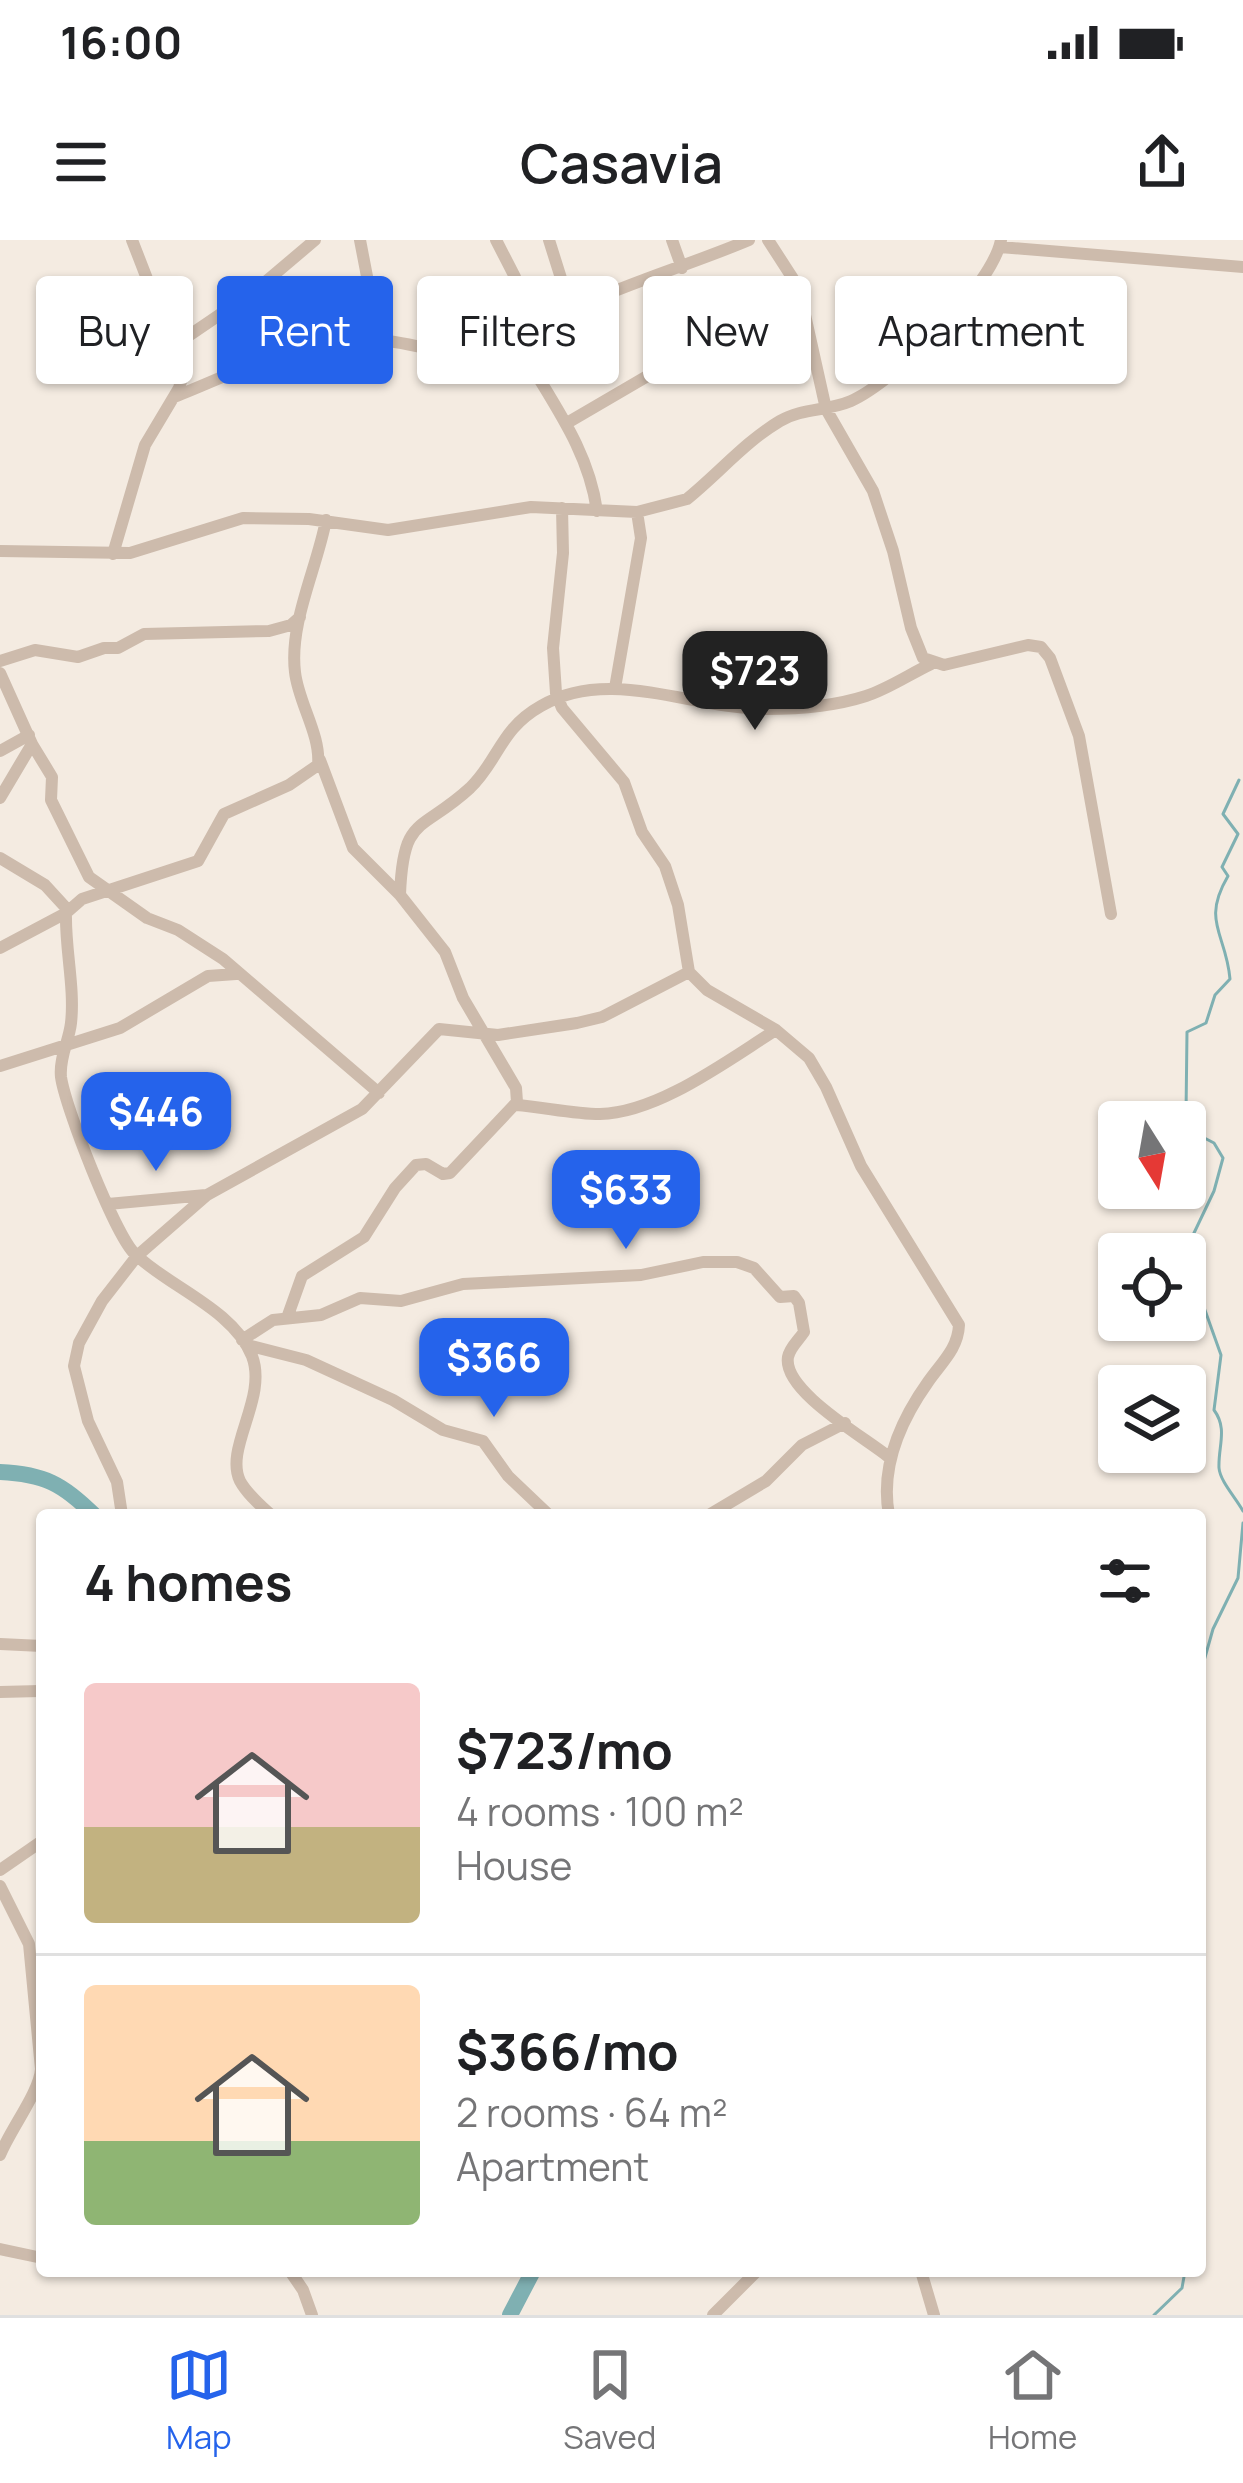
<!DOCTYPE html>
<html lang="en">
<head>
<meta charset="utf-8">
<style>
  body { margin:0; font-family:Manrope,sans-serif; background:#f2f2f2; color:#202124; height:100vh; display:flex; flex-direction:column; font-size:45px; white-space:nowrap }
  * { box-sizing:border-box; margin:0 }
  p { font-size:39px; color:#757577 }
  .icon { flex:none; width:66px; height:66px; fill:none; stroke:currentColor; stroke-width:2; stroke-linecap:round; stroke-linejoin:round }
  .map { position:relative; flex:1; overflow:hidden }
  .drawer { position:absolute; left:36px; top:1269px; width:1170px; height:768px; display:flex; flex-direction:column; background:#fff; border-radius:12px; box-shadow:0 3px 9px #0004 }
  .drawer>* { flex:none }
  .top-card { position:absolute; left:36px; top:36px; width:1173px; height:108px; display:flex; gap:24px }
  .needle { width:78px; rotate:169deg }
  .tools { position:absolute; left:1098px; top:861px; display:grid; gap:24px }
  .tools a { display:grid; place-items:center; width:108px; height:108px; border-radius:12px; background:#fff; box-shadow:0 3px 9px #0004; font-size:60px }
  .price { position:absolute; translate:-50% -102px; padding:0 27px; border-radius:24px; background:#2563eb; color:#fff; font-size:39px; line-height:78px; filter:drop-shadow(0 3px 6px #0008) }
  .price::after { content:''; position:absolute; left:50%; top:72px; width:36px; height:27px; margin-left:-18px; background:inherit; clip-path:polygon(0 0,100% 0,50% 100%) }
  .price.active { background:#222; color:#fff }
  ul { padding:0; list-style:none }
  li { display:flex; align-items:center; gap:36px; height:300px; padding:0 48px }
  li+li { border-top:3px solid #e0e0e0 }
  li span { display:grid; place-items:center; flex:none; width:336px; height:240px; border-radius:12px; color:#555 }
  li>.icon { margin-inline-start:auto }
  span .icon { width:144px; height:144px; fill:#fffc; stroke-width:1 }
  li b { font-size:51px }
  h2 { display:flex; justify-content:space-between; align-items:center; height:144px; padding:0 48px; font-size:51px }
  .pill { padding:0 42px; border-radius:12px; background:#fff; box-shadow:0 3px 9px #0004; font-size:42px; line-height:108px }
  .pill.active { background:#2563eb; color:#fff }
  .status { display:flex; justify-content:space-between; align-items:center; height:84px; padding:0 60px; background:#fff; direction:ltr }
  .status svg { height:33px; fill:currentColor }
  header { display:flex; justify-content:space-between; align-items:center; height:156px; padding:0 48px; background:#fff; font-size:54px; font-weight:600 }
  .tabs { display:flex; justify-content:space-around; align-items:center; height:168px; border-top:3px solid #e0e0e0; background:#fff; font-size:33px; color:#757577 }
  .tabs a { display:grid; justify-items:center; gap:6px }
  .tabs .active { color:#2563eb }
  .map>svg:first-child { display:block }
</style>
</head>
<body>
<div class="status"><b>16:00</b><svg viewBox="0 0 49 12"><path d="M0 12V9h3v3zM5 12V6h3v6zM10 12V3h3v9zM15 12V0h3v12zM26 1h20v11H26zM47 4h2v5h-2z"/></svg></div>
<header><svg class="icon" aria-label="menu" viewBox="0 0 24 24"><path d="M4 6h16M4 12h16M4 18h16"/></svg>Casavia<svg class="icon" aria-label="share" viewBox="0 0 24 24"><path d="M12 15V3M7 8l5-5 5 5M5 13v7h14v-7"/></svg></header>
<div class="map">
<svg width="1243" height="2075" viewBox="0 0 1243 2075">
  <rect width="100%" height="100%" fill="#f4ebe1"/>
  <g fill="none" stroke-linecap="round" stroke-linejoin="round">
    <path stroke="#7fb0b2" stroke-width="3" d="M1184 1014 1214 951 1223 918 1214 903 1191 891 1186 874 1187 792 1206 783 1215 755 1230 739C1226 693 1201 682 1228 636L1222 627 1238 594 1223 574 1239 540
      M1186 1017 1221 1115 1214 1170C1228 1189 1218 1206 1219 1228 1220 1241 1236 1258 1243 1271
      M1200 1435 1213 1389 1238 1338 1243 1283
      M1154 2075 1182 2048 1185 2031"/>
    <path stroke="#7fb0b2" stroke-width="16" d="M0 1232C44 1234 63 1244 94 1275
      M510 2075 533 2031"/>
    <path stroke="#cdbbac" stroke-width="12" d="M360 0 375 78 371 99
      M496 0 515 37 532 93
      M549 0 571 70
      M672 0 682 28
      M768 0 799 48 826 169 873 251 893 311 911 388 923 418 944 425 1028 405 1041 407 1050 418 1079 496 1111 674
      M1000 7 1243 27
      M181 101 256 50 315 0
      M518 103C549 159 588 206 597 271
      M174 157C236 133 300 97 368 99 411 100 450 121 495 110 525 103 549 80 577 67 633 41 692 24 749 0
      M567 183 680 117 750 103 805 70
      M562 268 563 313 553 408 556 453 562 468 624 542 642 592 665 626 678 665 689 732 707 750 776 790 809 818 826 847 861 926 959 1085C958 1109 941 1123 928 1142 901 1180 880 1227 889 1275
      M0 311 130 313 243 278 309 279 388 290 531 267 637 272 687 259C718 234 746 201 780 181 802 168 828 171 851 161 894 142 992 47 1001 0
      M113 314 145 205 179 148 185 128 181 101 151 49 132 0
      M0 421 35 410 78 417 104 408H118L144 394 269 391 291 385 300 377
      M0 433 32 504 0 558
      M615 448 641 298 637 272
      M32 504 52 537 51 560 89 637 147 678 178 690 223 719 379 853
      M0 511 29 495
      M320 520 353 608 400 655
      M0 618 45 645 67 669
      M0 708 66 673
      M0 826 120 788 208 736 236 734
      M516 865C544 867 572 874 600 874 658 873 728 820 776 790
      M108 964 206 955
      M287 1078 302 1036 364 997 395 948 416 925 426 924 443 934 450 933 517 862 516 848 463 758 445 712 400 655C403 574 421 593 470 548 499 520 500 489 541 466 609 426 692 469 766 469 797 469 835 466 866 456 888 449 910 434 931 424
      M242 1100 273 1080 321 1075 360 1058 401 1061 463 1044 641 1035 703 1022H737L754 1028 780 1057 794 1056 799 1063 804 1092C798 1101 790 1107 788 1117 782 1151 866 1198 890 1218
      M247 1105 306 1120 393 1160 443 1190 483 1201 508 1236 549 1275
      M122 1275 117 1242 88 1181 74 1126 79 1103 102 1061 137 1016 207 955 362 869 439 789 498 795 577 783 602 777 689 732
      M271 1275C260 1265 247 1254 240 1241 224 1208 268 1158 252 1116 233 1069 169 1047 135 1014 115 995 65 867 61 837 59 818 69 801 71 783 75 748 65 709 66 673L82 659 198 621 224 574 289 545 318 525C321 495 298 462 295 432 289 383 317 328 326 280
      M709 1275 766 1241 802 1205 845 1183
      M0 1404 42 1406
      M0 1452 40 1451
      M0 1630 42 1601
      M0 1646 29 1704 41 1829C40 1851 10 1890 0 1915
      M0 2009 42 2018
      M290 2031 303 2050 312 2075
      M921 2031 934 2075
      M713 2075 757 2031"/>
  </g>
</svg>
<div class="tools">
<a><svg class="needle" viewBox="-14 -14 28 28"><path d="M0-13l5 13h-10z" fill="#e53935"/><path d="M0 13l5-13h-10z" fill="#757577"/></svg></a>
<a><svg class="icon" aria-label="locate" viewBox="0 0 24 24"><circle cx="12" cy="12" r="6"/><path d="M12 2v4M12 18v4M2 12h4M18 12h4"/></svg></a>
<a><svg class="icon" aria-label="layers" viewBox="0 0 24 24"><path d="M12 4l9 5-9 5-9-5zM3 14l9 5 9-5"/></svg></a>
</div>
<b class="price active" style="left:755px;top:493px">$723</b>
<b class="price" style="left:156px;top:934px">$446</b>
<b class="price" style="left:626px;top:1012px">$633</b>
<b class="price" style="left:494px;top:1180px">$366</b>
<div class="top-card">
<a class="pill">Buy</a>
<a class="pill active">Rent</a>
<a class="pill">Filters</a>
<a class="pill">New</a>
<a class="pill">Apartment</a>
</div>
<section class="drawer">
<h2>4 homes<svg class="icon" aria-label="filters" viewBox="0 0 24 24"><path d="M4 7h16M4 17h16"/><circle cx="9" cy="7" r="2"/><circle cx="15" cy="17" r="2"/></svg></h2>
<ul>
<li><span style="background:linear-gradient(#f6c9c9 60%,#c2b280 0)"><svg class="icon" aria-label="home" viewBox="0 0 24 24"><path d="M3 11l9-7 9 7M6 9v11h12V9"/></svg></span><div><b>$723/mo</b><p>4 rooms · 100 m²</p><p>House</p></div></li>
<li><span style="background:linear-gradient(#ffd9b3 65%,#8fb573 0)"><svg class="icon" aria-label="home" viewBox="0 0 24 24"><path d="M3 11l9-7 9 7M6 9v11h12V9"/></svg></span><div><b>$366/mo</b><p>2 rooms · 64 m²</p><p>Apartment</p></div></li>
</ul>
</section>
</div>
<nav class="tabs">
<a class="active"><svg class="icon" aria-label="map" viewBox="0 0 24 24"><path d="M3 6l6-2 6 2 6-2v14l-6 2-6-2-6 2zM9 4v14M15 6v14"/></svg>Map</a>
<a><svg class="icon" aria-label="saved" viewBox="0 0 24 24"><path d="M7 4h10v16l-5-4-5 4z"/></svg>Saved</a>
<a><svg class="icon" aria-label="home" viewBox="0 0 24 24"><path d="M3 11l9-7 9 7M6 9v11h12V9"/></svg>Home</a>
</nav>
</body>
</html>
